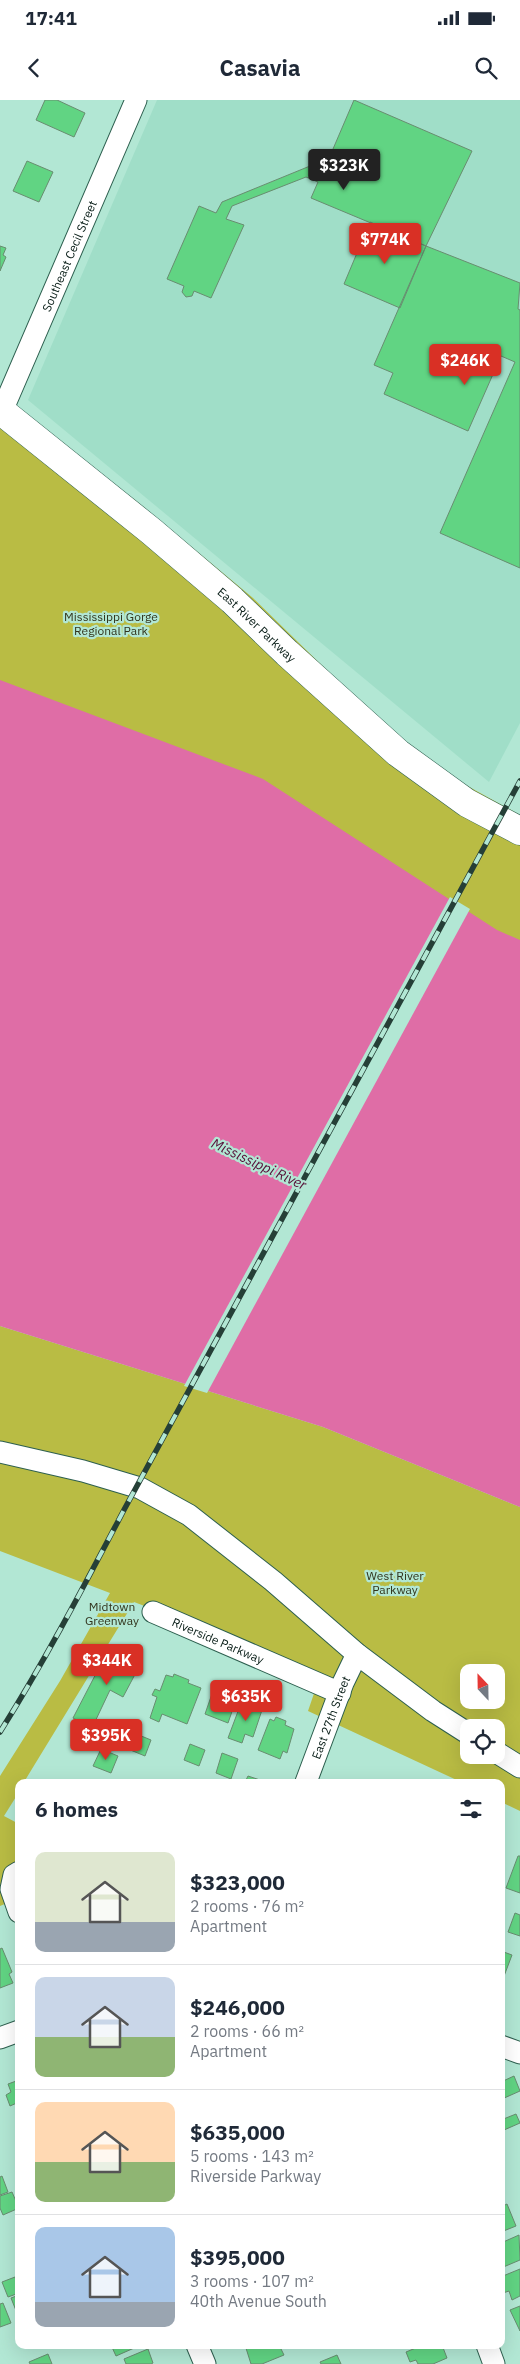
<!DOCTYPE html>
<html lang="en">
<head>
<meta charset="utf-8">
<style>
  body { margin:0; font-family:"IBM Plex Sans",sans-serif; background:#f6f6f7; color:#1f2937; height:100vh; display:flex; flex-direction:column; font-size:19px; white-space:nowrap }
  * { box-sizing:border-box; margin:0 }
  p { font-size:16px; color:#747a83 }
  .icon { flex:none; width:28px; height:28px; fill:none; stroke:currentColor; stroke-width:2; stroke-linecap:round; stroke-linejoin:round }
  .map { position:relative; flex:1; overflow:hidden }
  .side { position:absolute; left:15px; top:1679px; width:490px; height:570px; display:flex; flex-direction:column; background:#fff; border-radius:10px; box-shadow:0 5px 20px #0002 }
  .side>* { flex:none }
  .needle { width:32px; rotate:338deg }
  .controls { position:absolute; left:460px; top:1564px; display:grid; gap:10px }
  .controls a { display:grid; place-items:center; width:45px; height:45px; border-radius:10px; background:#fff; box-shadow:0 5px 20px #0002; font-size:25px }
  .price { position:absolute; translate:-50% -42px; padding:0 11px; border-radius:5px; background:#d93025; color:#fff; font-size:16px; line-height:32px; filter:drop-shadow(0 1px 2px #0008) }
  .price::after { content:''; position:absolute; left:50%; top:30px; width:15px; height:11px; margin-left:-8px; background:inherit; clip-path:polygon(0 0,100% 0,50% 100%) }
  .price.active { background:#222; color:#fff }
  ul { padding:0; list-style:none }
  li { display:flex; align-items:center; gap:15px; height:125px; padding:0 20px }
  li+li { border-top:1px solid #e0e1e3 }
  li span { display:grid; place-items:center; flex:none; width:140px; height:100px; border-radius:10px; color:#555 }
  li>.icon { margin-inline-start:auto }
  span .icon { width:60px; height:60px; fill:#fffc; stroke-width:1 }
  li b { font-size:21px }
  h2 { display:flex; justify-content:space-between; align-items:center; height:60px; padding:0 20px; font-size:21px }
  .status { display:flex; justify-content:space-between; align-items:center; height:35px; padding:0 25px; background:#fff; direction:ltr }
  .status svg { height:14px; fill:currentColor }
  header { display:flex; justify-content:space-between; align-items:center; height:65px; padding:0 20px; background:#fff; font-size:22px; font-weight:800 }
  .map>svg:first-child { display:block }
</style>
</head>
<body>
<div class="status"><b>17:41</b><svg viewBox="0 0 49 12"><path d="M0 12V9h3v3zM5 12V6h3v6zM10 12V3h3v9zM15 12V0h3v12zM26 1h20v11H26zM47 4h2v5h-2z"/></svg></div>
<header><svg class="icon" aria-label="back" viewBox="0 0 24 24"><path d="M15 5l-7 7 7 7"/></svg>Casavia<svg class="icon" aria-label="search" viewBox="0 0 24 24"><circle cx="10" cy="10" r="6"/><path d="M15 15l6 6"/></svg></header>
<div class="map">
<svg width="520" height="2264" viewBox="0 0 520 2264">
  <rect width="100%" height="100%" fill="#b2e7d4"/>
  <path fill="#a0dec8" d="M157 0H520V623L489 682 28 300Z"/>
  <path fill="#b9bc44" fill-rule="evenodd" d="M0 301 25 316 135 400 253 498 387 629 446 674 520 715V853L0 595Z
    M0 1226 323 1327 520 1407V1711L501 1702V1682H461L308 1611 321 1573 134 1502 24 1682H19V1692L4 1716 19 1724V1798L0 1806V1676L60 1581 110 1493 0 1451ZM469 1572H496V1600H469ZM469 1628H496V1655H469Z"/>
  <path fill="#df6da6" d="M0 580 263 679 497 830 520 840V1407L323 1327 0 1226Z"/>
  <path fill="#b2e7d4" d="M450 797 470 809 207 1293 184 1286Z"/>
  <path fill="#61d483" stroke="#688d70" d="M45 0H57L85 13 74 37 36 20Z
    M354 0 472 51 426 146 311 98 318 82 306 77 232 106 226 119 244 125 211 198 194 191 192 196 186 197 182 192 184 186 167 179 199 106 216 113 222 102 310 66 324 70Z
    M27 61 53 72 39 102 13 91Z
    M370 122 426 146 400 208 344 184Z
    M0 146 6 148 3 155 6 157 0 171Z
    M426 146 520 183 518 209 520 210V468L440 433 515 262 501 256 468 331 384 294 393 273 374 265Z
    M114 1548 141 1563 123 1597 110 1590 92 1628 73 1618 102 1562 106 1564Z
    M174 1574 189 1580 188 1583 201 1588 187 1624 162 1614 159 1622 150 1618 157 1597 152 1595 155 1589 160 1591 166 1575 173 1577Z
    M214 1588 230 1594 229 1597 236 1600 228 1623 205 1614Z
    M250 1602 263 1607 253 1637 245 1634 242 1643 228 1638 240 1606 248 1609Z
    M276 1617 286 1621 285 1625 294 1629 287 1653 283 1651 280 1659 258 1650 270 1619 274 1621Z
    M134 1633 151 1640 145 1656 128 1649Z
    M190 1644 205 1650 199 1666 184 1660Z
    M101 1649 118 1656 111 1673 93 1666Z
    M222 1653 238 1659 231 1679 216 1673Z
    M248 1676 266 1682H245Z
    M518 1756H520V1793L506 1788Z
    M515 1813 520 1815V1836L508 1832Z
    M2 1848 12 1872 9 1874 13 1883 0 1888V1849Z
    M501 1851 512 1855 501 1884Z
    M514 1976 520 1991 502 1999 501 1982Z
    M19 1980V2002L10 2006 6 1995 11 1992 8 1984Z
    M516 2014 520 2023 504 2030 501 2020Z
    M2 2076 8 2092 0 2095V2077Z
    M12 2092 19 2108 3 2115 0 2108V2096Z
    M507 2104 516 2126 501 2132V2107Z
    M519 2135 520 2160 501 2168V2143Z
    M520 2169V2196L512 2200 509 2191 503 2193 501 2180 504 2179 503 2176Z
    M15 2177 19 2193 8 2197 2 2182Z
    M19 2195V2212L17 2213 11 2198Z
    M3 2203 11 2223 0 2227V2204Z
    M520 2206V2231L510 2210Z
    M111 2245H141L116 2256Z
    M245 2245H279L284 2255 262 2264H251Z
    M423 2245H442L447 2258 433 2264H418L416 2260 410 2262 406 2252Z
    M148 2249 153 2263 151 2264H126L124 2259Z
    M48 2254 52 2264H30L29 2262Z
    M337 2255 341 2264H321L320 2262Z"/>
  <g fill="none" stroke-linecap="round" stroke-linejoin="round">
    <g stroke="#2d5f4f" stroke-width="23">
      <g id="minor">
        <path id="s1" d="M2 311 136 0"/>
        <path d="M0 1352 83 1371 140 1388 189 1415 273 1481 357 1554 433 1611 469 1634"/>
        <path id="s2" d="M153 1512 340 1593"/>
        <path d="M496 1652 520 1667"/>
        <path id="s3" d="M306 1682 343 1583 357 1554"/>
        <path d="M19 1772 14 1775 11 1789 19 1812"/>
        <path d="M0 1938 19 1931"/>
        <path d="M501 1946 520 1953"/>
        <path d="M197 2245 205 2264"/>
        <path d="M487 2245 494 2264"/>
      </g>
    </g>
    <g stroke="#2d5f4f" stroke-width="29">
      <g id="tertiary">
        <path id="s4" d="M0 310 151 431 232 500 287 553 398 653 467 703 520 731"/>
      </g>
    </g>
    <use href="#minor" stroke="#fff" stroke-width="21"/>
    <use href="#tertiary" stroke="#fff" stroke-width="28"/>
    <g stroke="#253f37" stroke-width="5.5">
      <path id="rail" d="M0 1632C46 1559 85 1484 125 1408L520 681"/>
    </g>
    <use href="#rail" stroke="#b2e7d4" stroke-width="4" stroke-dasharray="11" stroke-linecap="butt"/>
  </g>
  <g text-anchor="middle" dominant-baseline="central" stroke-width="4.5" stroke-linejoin="round" paint-order="stroke">
    <g font-size="12" fill="#071c16" stroke="#b2e7d4">
      <text stroke="none"><textPath href="#s1" startOffset="169">Southeast Cecil Street</textPath></text>
      <text stroke="none"><textPath href="#s4" startOffset="335">East River Parkway</textPath></text>
      <text stroke="none"><textPath href="#s2" startOffset="71">Riverside Parkway</textPath></text>
      <text stroke="none"><textPath href="#s3" startOffset="69">East 27th Street</textPath></text>
    </g>
    <g font-size="12" fill="#31331c" stroke="#b2e7d4">
      <text x="111" y="516">Mississippi Gorge<tspan x="111" dy="14">Regional Park</tspan></text>
      <text x="395" y="1475">West River<tspan x="395" dy="14">Parkway</tspan></text>
      <text x="112" y="1506">Midtown<tspan x="112" dy="14">Greenway</tspan></text>
    </g>
    <g font-size="14" font-style="italic" fill="#560e37" stroke="#b2e7d4">
      <text transform="translate(259 1064) rotate(25)">Mississippi River</text>
    </g>
  </g>
</svg>
<div class="controls">
<a><svg class="needle" viewBox="-14 -14 28 28"><path d="M0-13l5 13h-10z" fill="#e53935"/><path d="M0 13l5-13h-10z" fill="#747a83"/></svg></a>
<a><svg class="icon" aria-label="locate" viewBox="0 0 24 24"><circle cx="12" cy="12" r="6"/><path d="M12 2v4M12 18v4M2 12h4M18 12h4"/></svg></a>
</div>
<b class="price active" style="left:344px;top:91px">$323K</b>
<b class="price" style="left:385px;top:165px">$774K</b>
<b class="price" style="left:465px;top:286px">$246K</b>
<b class="price" style="left:107px;top:1586px">$344K</b>
<b class="price" style="left:246px;top:1622px">$635K</b>
<b class="price" style="left:106px;top:1661px">$395K</b>
<section class="side">
<h2>6 homes<svg class="icon" aria-label="filters" viewBox="0 0 24 24"><path d="M4 7h16M4 17h16"/><circle cx="9" cy="7" r="2"/><circle cx="15" cy="17" r="2"/></svg></h2>
<ul>
<li><span style="background:linear-gradient(#dfe7d0 70%,#9aa5b1 0)"><svg class="icon" aria-label="home" viewBox="0 0 24 24"><path d="M3 11l9-7 9 7M6 9v11h12V9"/></svg></span><div><b>$323,000</b><p>2 rooms · 76 m²</p><p>Apartment</p></div></li>
<li><span style="background:linear-gradient(#c9d6e8 60%,#8fb573 0)"><svg class="icon" aria-label="home" viewBox="0 0 24 24"><path d="M3 11l9-7 9 7M6 9v11h12V9"/></svg></span><div><b>$246,000</b><p>2 rooms · 66 m²</p><p>Apartment</p></div></li>
<li><span style="background:linear-gradient(#ffd9b3 60%,#8fb573 0)"><svg class="icon" aria-label="home" viewBox="0 0 24 24"><path d="M3 11l9-7 9 7M6 9v11h12V9"/></svg></span><div><b>$635,000</b><p>5 rooms · 143 m²</p><p>Riverside Parkway</p></div></li>
<li><span style="background:linear-gradient(#a9c7e8 75%,#9aa5b1 0)"><svg class="icon" aria-label="home" viewBox="0 0 24 24"><path d="M3 11l9-7 9 7M6 9v11h12V9"/></svg></span><div><b>$395,000</b><p>3 rooms · 107 m²</p><p>40th Avenue South</p></div></li>
</ul>
</section>
</div>
</body>
</html>
